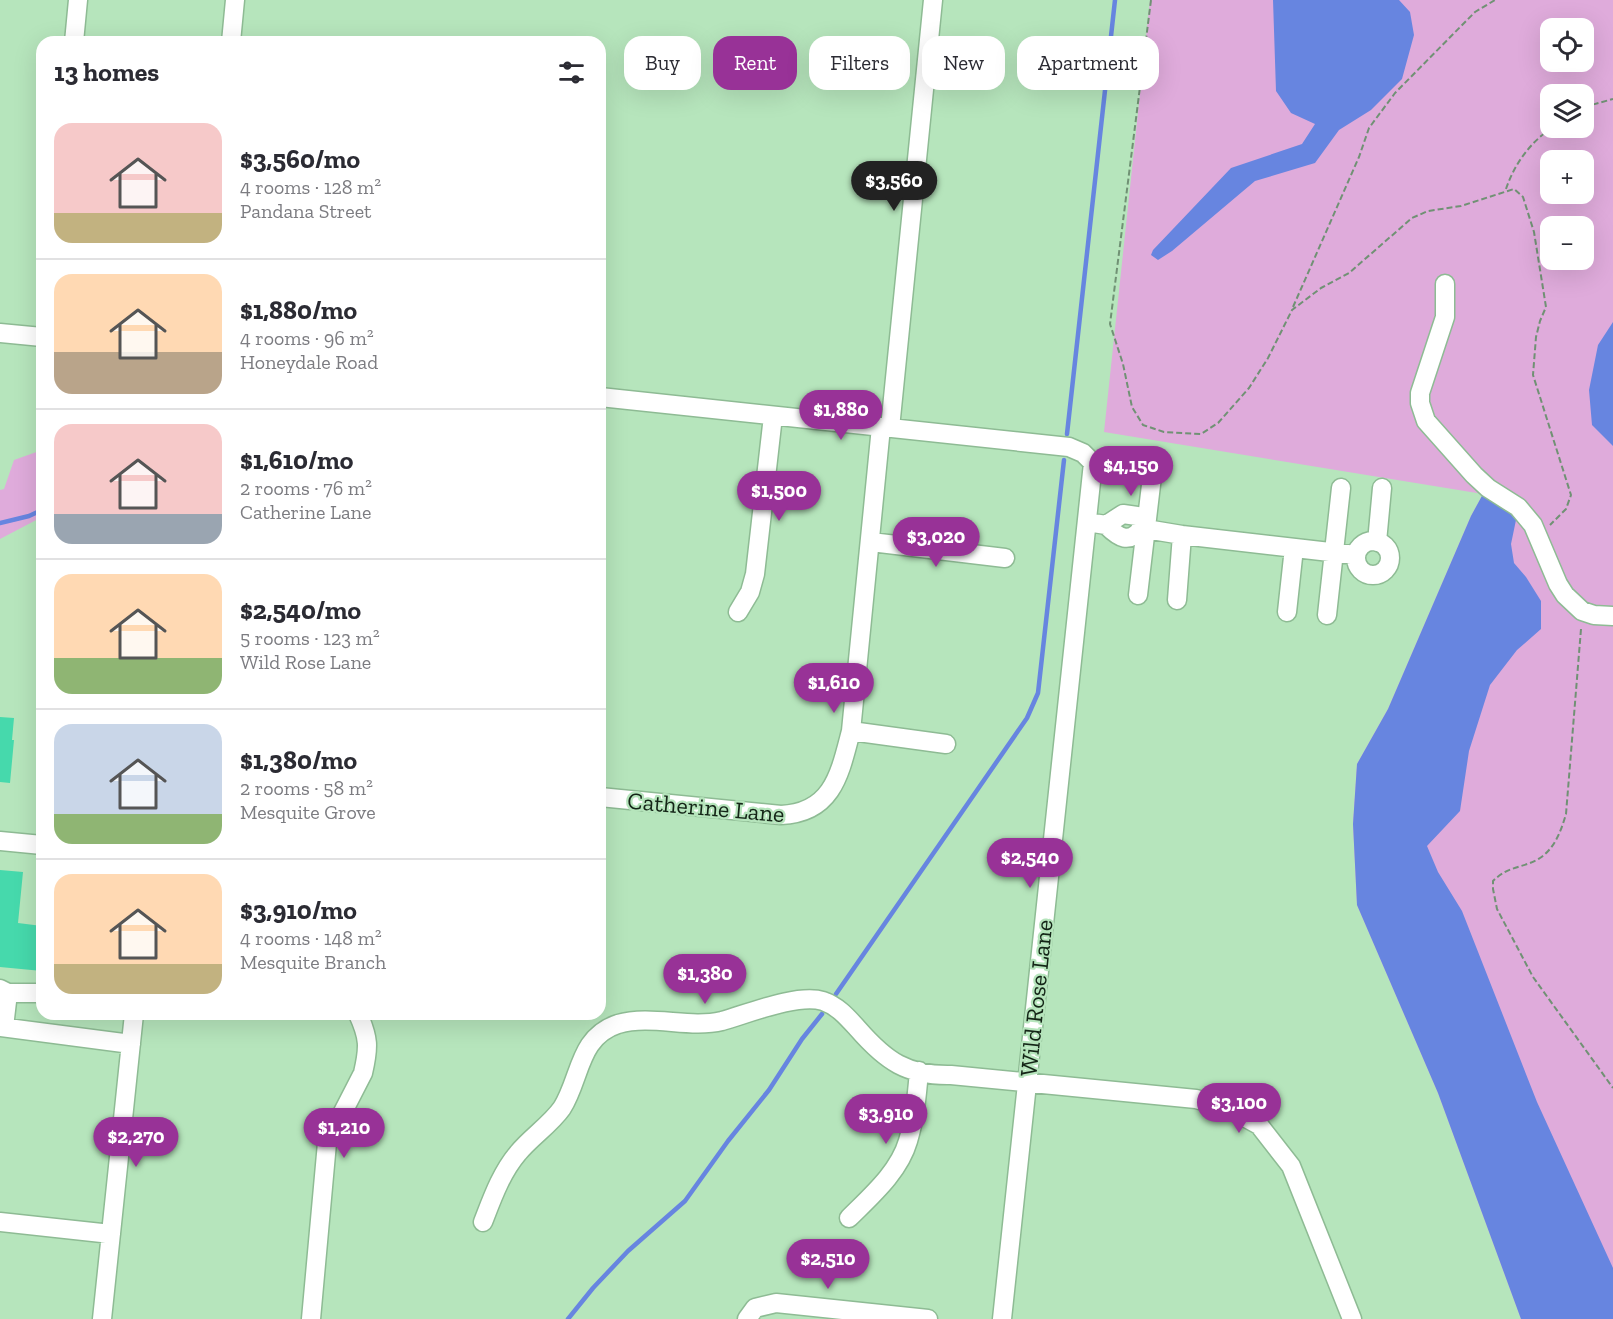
<!DOCTYPE html>
<html lang="en">
<head>
<meta charset="utf-8">
<style>
  body { margin:0; font-family:"Zilla Slab",serif; background:#f7f7f7; color:#2b2b33; height:100vh; display:flex; flex-direction:column; font-size:22px; white-space:nowrap }
  * { box-sizing:border-box; margin:0 }
  p { font-size:20px; color:#7c7c81 }
  .icon { flex:none; width:33px; height:33px; fill:none; stroke:currentColor; stroke-width:2; stroke-linecap:round; stroke-linejoin:round }
  .map { position:relative; flex:1; overflow:hidden }
  .sheet { position:absolute; left:36px; top:36px; width:570px; height:984px; display:flex; flex-direction:column; background:#fff; border-radius:18px; box-shadow:0 6px 24px #0002 }
  .sheet>* { flex:none }
  .guide { position:absolute; left:624px; top:36px; width:570px; height:54px; display:flex; gap:12px }
  .tools { position:absolute; left:1540px; top:18px; display:grid; gap:12px }
  .tools a { display:grid; place-items:center; width:54px; height:54px; border-radius:12px; background:#fff; box-shadow:0 6px 24px #0002; font-size:30px }
  .price { position:absolute; translate:-50% -51px; padding:0 14px; border-radius:21px; background:#983297; color:#fff; font-size:20px; line-height:39px; filter:drop-shadow(0 2px 3px #0008) }
  .price::after { content:''; position:absolute; left:50%; top:36px; width:18px; height:14px; margin-left:-9px; background:inherit; clip-path:polygon(0 0,100% 0,50% 100%) }
  .price.active { background:#222; color:#fff }
  ul { padding:0; list-style:none }
  li { display:flex; align-items:center; gap:18px; height:150px; padding:0 18px }
  li+li { border-top:2px solid #e1e1e2 }
  li span { display:grid; place-items:center; flex:none; width:168px; height:120px; border-radius:18px; color:#555 }
  li>.icon { margin-inline-start:auto }
  span .icon { width:72px; height:72px; fill:#fffc; stroke-width:1 }
  li b { font-size:26px }
  h2 { display:flex; justify-content:space-between; align-items:center; height:72px; padding:0 18px; font-size:26px }
  .chip { padding:0 21px; border-radius:18px; background:#fff; box-shadow:0 6px 24px #0002; font-size:21px; line-height:54px }
  .chip.active { background:#983297; color:#fff }
  .map>svg:first-child { display:block }
</style>
</head>
<body>
<div class="map">
<svg width="1613" height="1319" viewBox="0 0 1613 1319">
  <rect width="100%" height="100%" fill="#b6e5bc"/>
  <path fill="#dfabdb" fill-rule="evenodd" d="M1150 0H1613V1319H1521L1438 1093 1357 905 1353 824 1357 764 1388 709 1471 516 1483 494 1104 432ZM1551 28H1584V62H1551ZM1551 94H1584V128H1551ZM1551 160H1584V194H1551ZM1551 226H1584V260H1551Z
    M42 450V517L0 539V490L4 489 14 460Z"/>
  <path fill="#6785e0" d="M1273 0H1399L1410 12 1414 35 1402 79 1371 110 1339 130 1315 163 1255 181 1172 251 1158 260 1151 255 1153 250 1231 168 1302 144 1315 124 1291 113 1276 91Z
    M1613 322V446L1592 425 1589 390 1598 345Z
    M1483 494 1509 512 1516 520 1511 544 1514 563 1526 577 1541 601V629L1517 650 1490 685 1469 751 1460 811 1427 846 1438 872 1462 911 1537 1102 1613 1268V1319H1521L1438 1093 1357 905 1353 824 1357 764 1388 709 1471 516Z"/>
  <g fill="none" stroke-linecap="round" stroke-linejoin="round">
    <path stroke="#6785e0" stroke-width="4.5" d="M1067 434 1115 0
      M0 523 29 516 42 510
      M836 994 1027 718 1038 693 1064 460
      M568 1319 593 1288 628 1251 685 1201 728 1141 769 1090 802 1039 822 1014"/>
  </g>
  <path fill="#46d9ac" d="M0 717 14 718 12 740H14L10 783 0 782Z
    M0 870 23 872 18 923 42 926V971L0 967Z"/>
  <g fill="none" stroke-linecap="round" stroke-linejoin="round">
    <g stroke="#8ebb94" stroke-width="21">
      <path id="minor" d="M74 42 78 0
        M231 42 235 0
        M1445 284V317L1420 393V403L1426 421 1474 475 1488 488 1518 507 1533 525 1558 584 1565 595 1582 611 1594 615 1613 616
        M0 333 42 337
        M600 397 1069 447 1083 453 1093 463 1002 1319
        M890 428 933 0
        M1087 522 1106 525 1123 514 1137 516 1143 527 1146 529 1182 535 1356 555
        M1106 525C1119 538 1129 545 1143 527
        M1356 558a17 17 0 1 1 34 0a17 17 0 1 1-34 0Z
        M871 542 1005 558
        M1377 542 1382 488
        M1138 595 1153 468
        M1177 600 1182 535
        M738 612 750 592 755 574 773 416
        M1287 612 1294 548
        M1327 615 1341 488
        M851 731 946 744
        M600 797 781 815C833 813 840 773 851 731L881 427
        M0 841 42 845
        M0 989 8 993H42
        M0 1027 131 1044
        M4 1027 8 993
        M849 1218C871 1196 899 1172 908 1141 915 1118 917 1094 919 1071
        M0 1222 111 1234
        M483 1222C492 1199 501 1173 518 1153 531 1137 550 1125 562 1108 581 1078 578 1037 618 1024 652 1014 688 1029 722 1021 747 1014 798 993 823 1001 838 1006 848 1018 858 1029 886 1061 907 1076 951 1075L1196 1099 1228 1108 1259 1125 1291 1166 1352 1319
        M102 1319 134 1014
        M311 1319 327 1143 363 1073C369 1047 369 1038 358 1014
        M747 1319 755 1308 776 1303 928 1319"/>
    </g>
    <path stroke="#709174" stroke-width="2" stroke-dasharray="6 3" stroke-linecap="butt" d="M1151 0 1110 324 1123 364 1132 407 1143 425 1164 432 1201 434 1218 423 1249 388 1268 358 1292 310 1321 288 1349 273 1412 218 1428 211 1461 206 1514 189 1523 197 1534 232 1546 307 1540 321 1536 337 1533 375 1571 495 1566 509 1550 525
      M1584 107 1613 99
      M1506 189C1514 165 1530 142 1552 128
      M1293 307 1359 157 1369 128 1395 93 1475 12 1495 0
      M1581 629 1566 814C1561 831 1555 848 1540 858 1525 868 1509 865 1493 881V889L1497 909 1533 977 1613 1088"/>
    <use href="#minor" stroke="#fff" stroke-width="18"/>
  </g>
  <g text-anchor="middle" dominant-baseline="central" stroke-width="4.5" stroke-linejoin="round" paint-order="stroke">
    <g font-size="24" fill="#142517" stroke="#b6e5bc">
      <text transform="translate(706 807) rotate(5)">Catherine Lane</text>
      <text transform="translate(1036 998) rotate(-84)">Wild Rose Lane</text>
    </g>
  </g>
</svg>
<div class="tools">
<a><svg class="icon" aria-label="locate" viewBox="0 0 24 24"><circle cx="12" cy="12" r="6"/><path d="M12 2v4M12 18v4M2 12h4M18 12h4"/></svg></a>
<a><svg class="icon" aria-label="layers" viewBox="0 0 24 24"><path d="M12 4l9 5-9 5-9-5zM3 14l9 5 9-5"/></svg></a>
<a>+</a>
<a>−</a>
</div>
<b class="price active" style="left:894px;top:212px">$3,560</b>
<b class="price" style="left:841px;top:441px">$1,880</b>
<b class="price" style="left:1131px;top:497px">$4,150</b>
<b class="price" style="left:779px;top:522px">$1,500</b>
<b class="price" style="left:936px;top:568px">$3,020</b>
<b class="price" style="left:834px;top:714px">$1,610</b>
<b class="price" style="left:1030px;top:889px">$2,540</b>
<b class="price" style="left:705px;top:1005px">$1,380</b>
<b class="price" style="left:1239px;top:1134px">$3,100</b>
<b class="price" style="left:886px;top:1145px">$3,910</b>
<b class="price" style="left:344px;top:1159px">$1,210</b>
<b class="price" style="left:136px;top:1168px">$2,270</b>
<b class="price" style="left:828px;top:1290px">$2,510</b>
<div class="guide">
<a class="chip">Buy</a>
<a class="chip active">Rent</a>
<a class="chip">Filters</a>
<a class="chip">New</a>
<a class="chip">Apartment</a>
</div>
<section class="sheet">
<h2>13 homes<svg class="icon" aria-label="filters" viewBox="0 0 24 24"><path d="M4 7h16M4 17h16"/><circle cx="9" cy="7" r="2"/><circle cx="15" cy="17" r="2"/></svg></h2>
<ul>
<li><span style="background:linear-gradient(#f6c9c9 75%,#c2b280 0)"><svg class="icon" aria-label="home" viewBox="0 0 24 24"><path d="M3 11l9-7 9 7M6 9v11h12V9"/></svg></span><div><b>$3,560/mo</b><p>4 rooms · 128 m²</p><p>Pandana Street</p></div></li>
<li><span style="background:linear-gradient(#ffd9b3 65%,#b9a48a 0)"><svg class="icon" aria-label="home" viewBox="0 0 24 24"><path d="M3 11l9-7 9 7M6 9v11h12V9"/></svg></span><div><b>$1,880/mo</b><p>4 rooms · 96 m²</p><p>Honeydale Road</p></div></li>
<li><span style="background:linear-gradient(#f6c9c9 75%,#9aa5b1 0)"><svg class="icon" aria-label="home" viewBox="0 0 24 24"><path d="M3 11l9-7 9 7M6 9v11h12V9"/></svg></span><div><b>$1,610/mo</b><p>2 rooms · 76 m²</p><p>Catherine Lane</p></div></li>
<li><span style="background:linear-gradient(#ffd9b3 70%,#8fb573 0)"><svg class="icon" aria-label="home" viewBox="0 0 24 24"><path d="M3 11l9-7 9 7M6 9v11h12V9"/></svg></span><div><b>$2,540/mo</b><p>5 rooms · 123 m²</p><p>Wild Rose Lane</p></div></li>
<li><span style="background:linear-gradient(#c9d6e8 75%,#8fb573 0)"><svg class="icon" aria-label="home" viewBox="0 0 24 24"><path d="M3 11l9-7 9 7M6 9v11h12V9"/></svg></span><div><b>$1,380/mo</b><p>2 rooms · 58 m²</p><p>Mesquite Grove</p></div></li>
<li><span style="background:linear-gradient(#ffd9b3 75%,#c2b280 0)"><svg class="icon" aria-label="home" viewBox="0 0 24 24"><path d="M3 11l9-7 9 7M6 9v11h12V9"/></svg></span><div><b>$3,910/mo</b><p>4 rooms · 148 m²</p><p>Mesquite Branch</p></div></li>
</ul>
</section>
</div>
</body>
</html>
